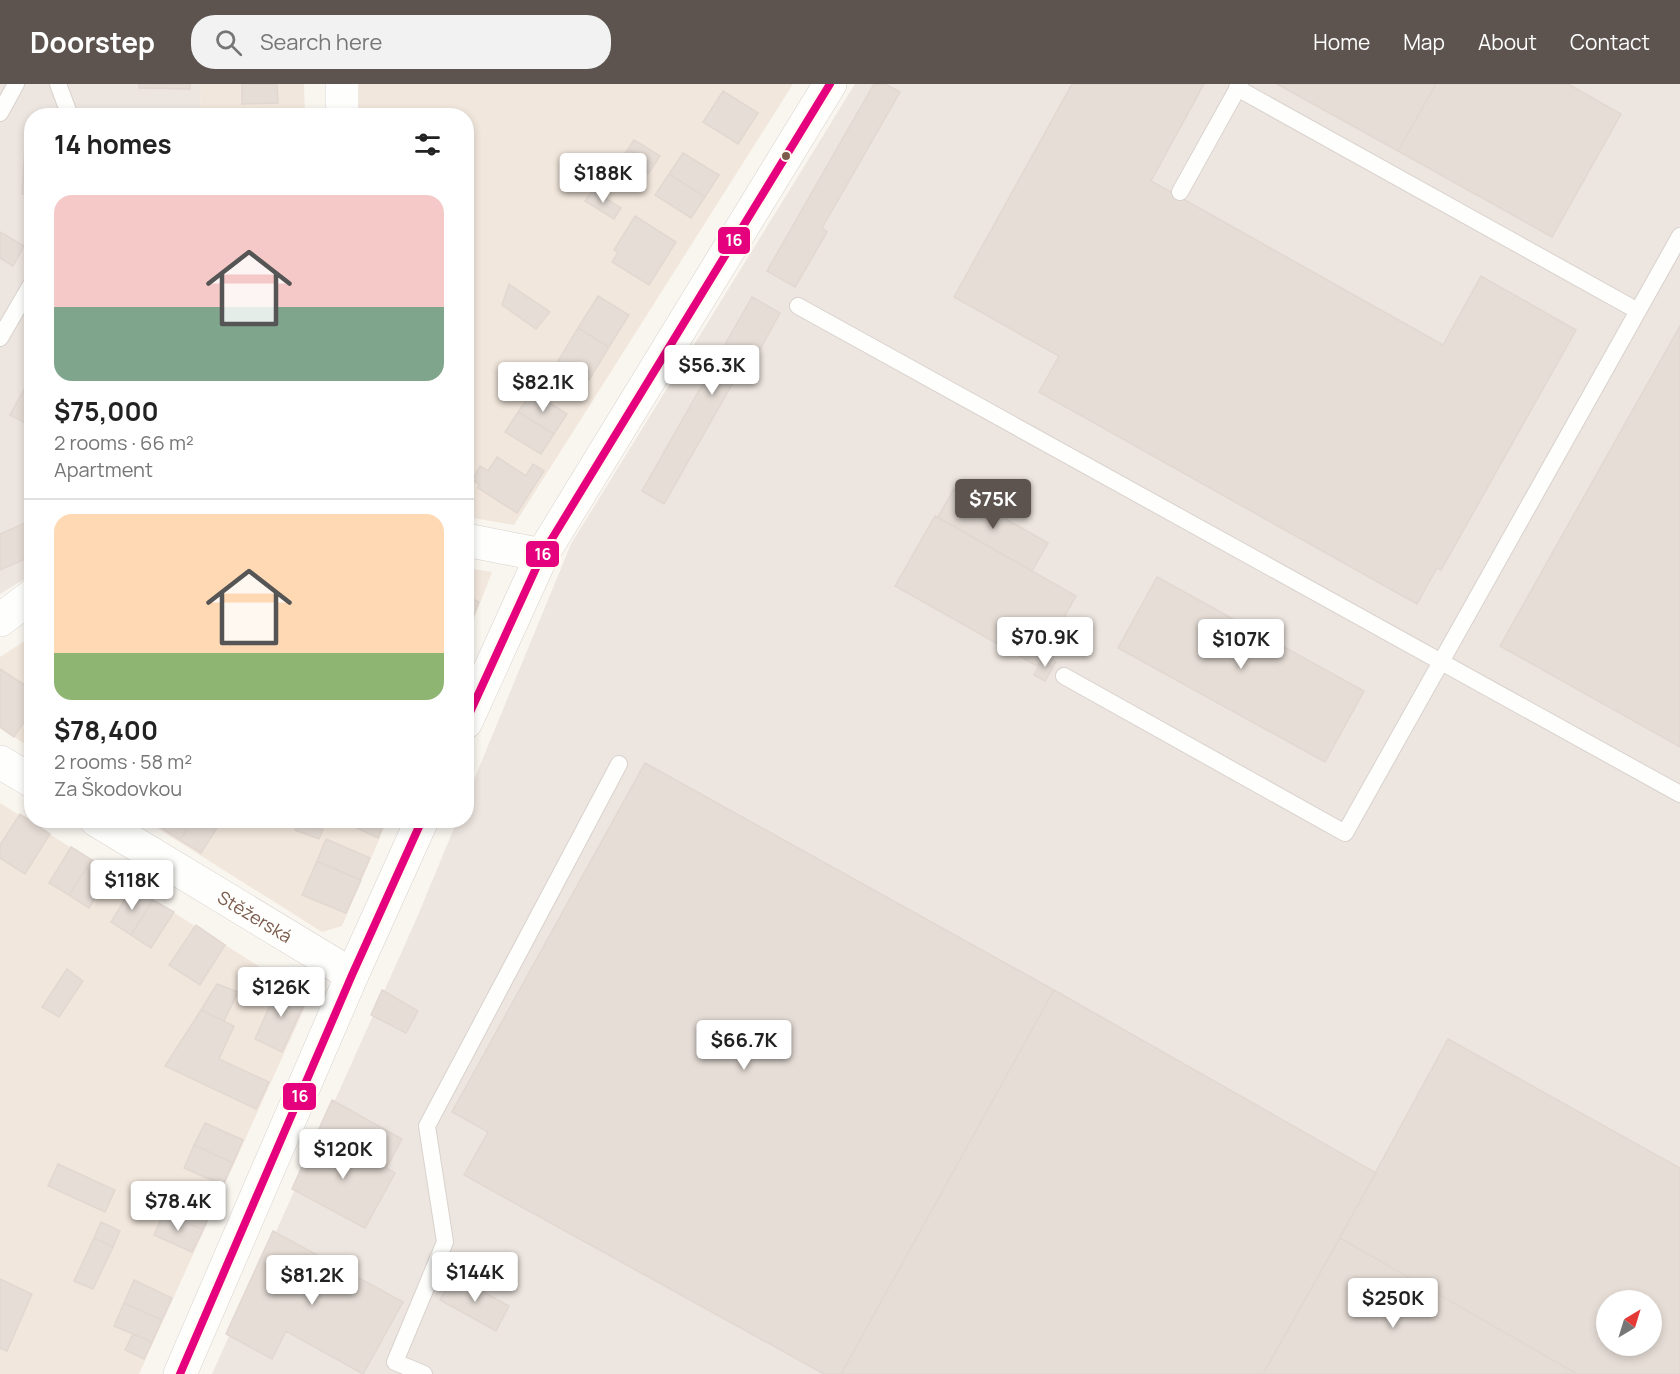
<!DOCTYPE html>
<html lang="en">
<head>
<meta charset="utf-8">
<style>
  body { margin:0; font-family:Manrope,sans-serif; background:#f2f2f2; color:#222; height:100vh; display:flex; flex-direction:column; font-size:22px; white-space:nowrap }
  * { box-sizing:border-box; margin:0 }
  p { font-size:20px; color:#767676 }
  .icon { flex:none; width:33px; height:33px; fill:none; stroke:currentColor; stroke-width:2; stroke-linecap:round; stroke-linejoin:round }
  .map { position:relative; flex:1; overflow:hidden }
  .panel { position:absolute; left:24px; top:24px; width:450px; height:720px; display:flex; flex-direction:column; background:#fff; border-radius:24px; box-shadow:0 3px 9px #0003 }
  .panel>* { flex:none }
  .needle { width:39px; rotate:38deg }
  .tools { position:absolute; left:1596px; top:1206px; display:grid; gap:12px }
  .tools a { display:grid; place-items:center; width:66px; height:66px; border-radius:50%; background:#fff; box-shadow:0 3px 9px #0003; font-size:30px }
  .price { position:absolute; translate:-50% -51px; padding:0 14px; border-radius:6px; background:#fff; color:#222; font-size:20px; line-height:39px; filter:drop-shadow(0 2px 3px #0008) }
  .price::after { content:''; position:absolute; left:50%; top:36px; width:18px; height:14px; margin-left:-9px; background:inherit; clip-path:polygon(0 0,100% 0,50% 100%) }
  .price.active { background:#5d544f; color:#fff }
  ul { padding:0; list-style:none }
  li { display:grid; align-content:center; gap:12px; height:318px; padding:0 30px }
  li+li { border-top:2px solid #e0e0e0 }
  li span { display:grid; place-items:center; height:186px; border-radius:18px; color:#555 }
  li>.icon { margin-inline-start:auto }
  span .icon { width:108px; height:108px; fill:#fffc; stroke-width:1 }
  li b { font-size:26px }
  h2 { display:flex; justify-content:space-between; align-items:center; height:72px; padding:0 30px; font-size:26px }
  header { display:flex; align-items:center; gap:36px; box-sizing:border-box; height:84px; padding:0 30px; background:#5d544f; color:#fff }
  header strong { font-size:28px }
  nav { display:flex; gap:33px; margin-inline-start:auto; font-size:21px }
  .search { width:420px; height:54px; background:#f2f2f2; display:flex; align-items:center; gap:15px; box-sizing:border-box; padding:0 21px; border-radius:24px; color:#767676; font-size:22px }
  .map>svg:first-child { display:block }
</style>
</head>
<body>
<header>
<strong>Doorstep</strong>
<div class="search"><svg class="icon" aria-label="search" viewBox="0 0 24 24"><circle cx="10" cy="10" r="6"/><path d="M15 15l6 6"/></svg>Search here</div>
<nav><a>Home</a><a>Map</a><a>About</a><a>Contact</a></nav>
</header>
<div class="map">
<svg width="1680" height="1290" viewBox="0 0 1680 1290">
  <rect width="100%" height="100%" fill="#f9f5ef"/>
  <path fill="#f2e7dc" d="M201 0H304L305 31 200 32Z
    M355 0H793L514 441 467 433 466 32 356 31Z
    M467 484 492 488 467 553Z
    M31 553V664L0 644V573Z
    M0 719 309 914 139 1290H0Z
    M146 737H387L342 842 322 848Z"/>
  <path fill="#ede5df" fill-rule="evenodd" d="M0 0H201L200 31 32 32 31 491 0 510Z
    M855 0H1680V1290H212L416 836 457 737 466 736 467 713 571 460ZM1606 1216H1652V1262H1606Z"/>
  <path fill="#e6ddd6" stroke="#e2d8d1" stroke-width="1.5" fill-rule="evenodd" d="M139 0H190V5L139 4Z
    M242 0H277L278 19 242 20Z
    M874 0H885L900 8 822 144 827 148 795 203 767 187Z
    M1072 0H1204L1151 97 1443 261 1481 192 1576 246 1441 486 1437 484 1417 520 1039 308 1059 272 954 213Z
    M1277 0H1436L1398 67Z
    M1436 0H1568L1621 30 1552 153 1398 67Z
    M723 7 758 29 738 60 703 38Z
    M26 47 32 48V111L22 110Z
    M634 56 660 72 654 81 628 65Z
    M628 65 654 81 648 90 623 73Z
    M683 69 719 91 705 113 669 90Z
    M669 90 705 113 691 134 655 111Z
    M593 106 621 124 614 135 585 117Z
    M635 132 676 158 649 201 612 178 618 168 614 166Z
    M0 148 24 162 13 182 0 174Z
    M509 200 550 228 536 245 502 221Z
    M598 212 629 231 609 263 578 244Z
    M752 213 780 229 748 287 742 283 664 420 642 407Z
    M1680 242V663L1500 562Z
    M578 244 609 263 589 296 558 277Z
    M26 302 32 305V332L30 331 25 339 10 331Z
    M532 308 567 330 554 350 518 328Z
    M518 328 554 350 541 370 505 348Z
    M497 373 526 392 533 380 544 387 517 429 478 404 479 400 472 396 480 382 488 387Z
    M954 405 1048 459 1032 487 938 433Z
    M935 432 1076 512 1037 582 895 502Z
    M32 436V472L0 486V450Z
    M1157 493 1364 607 1325 678 1118 564Z
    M466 512 479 518 466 551Z
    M1045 571 1056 578 1045 597 1034 591Z
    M0 585 32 606V626L14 653 0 643Z
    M645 679 1054 906 841 1290H824L464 1091 488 1048 452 1028Z
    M20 730 50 750 25 790 0 774V761Z
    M165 736H193L180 756 160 743Z
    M193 736H222L201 769 180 756Z
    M299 736 323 746 319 755 295 746Z
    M340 736H385L378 754Z
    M326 755 370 774 360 796 317 777Z
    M71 763 92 776 69 811 49 799Z
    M92 776 112 789 89 824 69 811Z
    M317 777 361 796 346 829 302 811Z
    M133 802 153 816 131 851 111 838Z
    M153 816 174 828 151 864 131 851Z
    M196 841 225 861 200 901 169 881Z
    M67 885 83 897 59 933 42 923Z
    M217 900 238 908 224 937 201 926Z
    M279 901 307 914 282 968 255 955Z
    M382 906 418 927 406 949 371 931Z
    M1054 906 1376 1089 1263 1290H841Z
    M201 926 234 942 219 975 269 998 256 1025 165 982Z
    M1448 955 1680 1084V1290H1577L1340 1154ZM1606 1216H1652V1262H1606Z
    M332 1016 402 1055 386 1084 318 1047Z
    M205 1039 243 1056 233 1079 194 1061Z
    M318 1047 395 1089 365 1144 292 1105Z
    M194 1061 233 1079 223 1101 184 1084Z
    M58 1080 115 1106 105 1128 48 1102Z
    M174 1106 213 1123 203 1146 164 1128Z
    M164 1128 203 1146 192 1168 154 1151Z
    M101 1138 120 1147 113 1163 94 1154Z
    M273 1147 403 1218 363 1290 286 1247 272 1275 226 1250Z
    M94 1154 113 1163 93 1205 74 1197Z
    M1340 1154 1577 1290H1263Z
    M454 1191 509 1222 496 1247 440 1216Z
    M0 1195 32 1210 7 1267 0 1264Z
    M134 1196 172 1214 162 1236 124 1219Z
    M124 1219 162 1236 152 1258 114 1242Z
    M133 1250 152 1258 144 1275 125 1266Z"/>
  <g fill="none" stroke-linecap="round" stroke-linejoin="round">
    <g stroke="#d9d2cd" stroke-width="18">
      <path id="service" d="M58 0 70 32
        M1237 4 1638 227
        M0 29 16 0
        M1180 108 1240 0
        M798 222 1680 710
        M0 254 32 199
        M1064 592 1345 749 1680 152
        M424 1290 395 1278 445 1158 427 1042 619 680"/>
    </g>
    <g stroke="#d9d2cd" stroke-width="34">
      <g id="minor">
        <path d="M342 0V32"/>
        <path d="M466 456 542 471"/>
        <path d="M0 536 32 512"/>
        <path d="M466 638 542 471 830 0"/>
        <path d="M0 678 32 697"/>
        <path id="s1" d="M96 736 352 891"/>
        <path d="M180 1290 352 891 422 736"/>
      </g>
    </g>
    <use href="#service" stroke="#fefefd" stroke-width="16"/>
    <use href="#minor" stroke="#fefefd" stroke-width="33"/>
    <g stroke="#fff9f2" stroke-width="12">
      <path id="bus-1" d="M466 637 542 471 830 0
        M180 1290 352 891 422 736"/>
    </g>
    <use href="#bus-1" stroke="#e5007d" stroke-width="8"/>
  </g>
  <circle fill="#7a5b4c" stroke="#fff9f2" stroke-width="2" cx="786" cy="72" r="5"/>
  <g text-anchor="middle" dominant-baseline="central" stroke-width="5" stroke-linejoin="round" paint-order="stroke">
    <g font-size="18" fill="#7a5b4c" stroke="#fff9f2">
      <text stroke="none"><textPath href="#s1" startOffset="186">Stěžerská</textPath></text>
    </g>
  </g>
  <g stroke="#fff9f2" stroke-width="2">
    <rect x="717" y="142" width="34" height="29" rx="6" fill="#e5007d"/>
    <rect x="525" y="456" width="35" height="28" rx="6" fill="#e5007d"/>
    <rect x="282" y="998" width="35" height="29" rx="6" fill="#e5007d"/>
  </g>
  <g font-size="16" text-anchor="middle" font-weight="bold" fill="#fff">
    <text x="734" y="162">16</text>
    <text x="543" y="476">16</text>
    <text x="300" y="1018">16</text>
  </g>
</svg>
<div class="tools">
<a><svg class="needle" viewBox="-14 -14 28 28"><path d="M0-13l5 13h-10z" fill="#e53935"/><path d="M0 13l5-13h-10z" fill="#767676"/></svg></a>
</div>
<b class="price" style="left:603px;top:120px">$188K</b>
<b class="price" style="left:712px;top:312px">$56.3K</b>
<b class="price" style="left:543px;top:329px">$82.1K</b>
<b class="price active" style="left:993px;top:446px">$75K</b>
<b class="price" style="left:1045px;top:584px">$70.9K</b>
<b class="price" style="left:1241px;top:586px">$107K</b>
<b class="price" style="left:132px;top:827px">$118K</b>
<b class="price" style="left:281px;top:934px">$126K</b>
<b class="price" style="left:744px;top:987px">$66.7K</b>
<b class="price" style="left:343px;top:1096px">$120K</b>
<b class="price" style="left:178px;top:1148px">$78.4K</b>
<b class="price" style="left:475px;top:1219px">$144K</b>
<b class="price" style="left:312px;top:1222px">$81.2K</b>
<b class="price" style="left:1393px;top:1245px">$250K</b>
<section class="panel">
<h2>14 homes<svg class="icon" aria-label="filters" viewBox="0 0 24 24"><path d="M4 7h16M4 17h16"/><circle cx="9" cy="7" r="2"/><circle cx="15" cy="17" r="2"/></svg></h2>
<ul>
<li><span style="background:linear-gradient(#f6c9c9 60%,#7fa58c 0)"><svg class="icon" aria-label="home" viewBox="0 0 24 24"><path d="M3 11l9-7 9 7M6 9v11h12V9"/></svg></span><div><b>$75,000</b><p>2 rooms · 66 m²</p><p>Apartment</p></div></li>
<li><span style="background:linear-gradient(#ffd9b3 75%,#8fb573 0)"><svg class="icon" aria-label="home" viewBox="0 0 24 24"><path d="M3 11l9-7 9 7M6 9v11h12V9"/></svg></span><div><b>$78,400</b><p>2 rooms · 58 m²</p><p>Za Škodovkou</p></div></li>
</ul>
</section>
</div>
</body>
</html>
